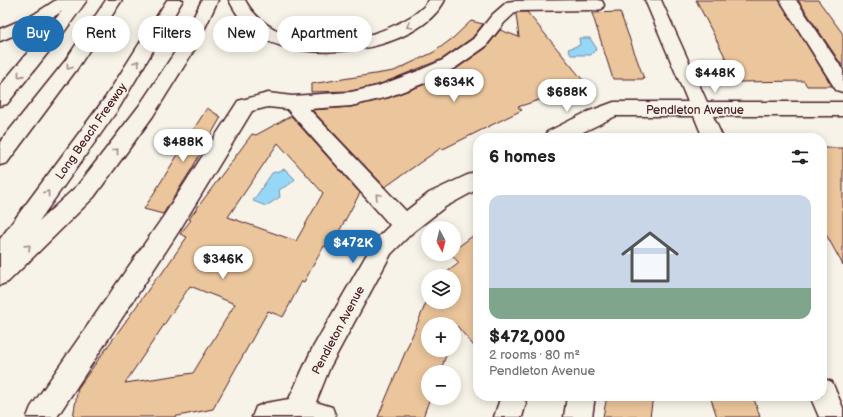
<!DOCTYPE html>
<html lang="en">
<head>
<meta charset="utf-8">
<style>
	body { margin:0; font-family:"Balsamiq Sans",sans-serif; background:#f6f6f6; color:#202124; height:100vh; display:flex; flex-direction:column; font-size:15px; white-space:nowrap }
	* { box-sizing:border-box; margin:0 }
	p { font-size:13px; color:#757577 }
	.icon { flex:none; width:22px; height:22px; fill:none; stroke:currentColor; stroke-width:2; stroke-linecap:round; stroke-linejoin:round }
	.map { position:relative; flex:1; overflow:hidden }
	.side { position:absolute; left:473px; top:133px; width:354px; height:268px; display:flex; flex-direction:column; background:#fff; border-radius:16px; box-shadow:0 2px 10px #0003 }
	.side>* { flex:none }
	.top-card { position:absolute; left:12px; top:16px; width:380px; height:36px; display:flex; gap:8px }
	.needle { width:26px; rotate:173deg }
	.tools { position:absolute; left:421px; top:221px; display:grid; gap:8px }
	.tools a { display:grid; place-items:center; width:40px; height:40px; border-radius:50%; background:#fff; box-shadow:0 2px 10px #0003; font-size:20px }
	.price { position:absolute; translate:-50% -34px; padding:0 9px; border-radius:14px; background:#fff; color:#222; font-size:13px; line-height:26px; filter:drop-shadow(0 1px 2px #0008) }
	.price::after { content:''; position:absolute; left:50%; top:24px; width:12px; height:9px; margin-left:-6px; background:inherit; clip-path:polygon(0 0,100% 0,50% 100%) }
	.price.current { background:#1f6fb2; color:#fff }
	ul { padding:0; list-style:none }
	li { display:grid; align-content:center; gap:8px; height:212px; padding:0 16px }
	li+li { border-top:1px solid #e0e0e0 }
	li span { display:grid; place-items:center; height:124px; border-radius:12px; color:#555 }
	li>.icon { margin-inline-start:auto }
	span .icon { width:72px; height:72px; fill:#fffc; stroke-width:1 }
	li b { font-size:17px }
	h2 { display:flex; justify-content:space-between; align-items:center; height:48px; padding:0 16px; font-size:17px }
	.pill { padding:0 14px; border-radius:18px; background:#fff; box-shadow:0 2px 10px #0003; font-size:14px; line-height:36px }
	.pill.current { background:#1f6fb2; color:#fff }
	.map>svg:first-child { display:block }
	.water { fill:#96d6f7; stroke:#788da5 }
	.building { fill:#ebc59b; stroke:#4a1f2b; fill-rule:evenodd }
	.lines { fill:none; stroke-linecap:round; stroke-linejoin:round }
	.minor-casing { stroke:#4a1f2b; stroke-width:3 }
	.highway-casing { stroke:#4a1f2b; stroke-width:3 }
	.minor { fill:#f7f3e8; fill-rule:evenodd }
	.highway { fill:#f7f3e8; fill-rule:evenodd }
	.oneway { stroke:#a0898a }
	.labels { text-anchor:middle; stroke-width:3; stroke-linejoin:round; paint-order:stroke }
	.street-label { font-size:12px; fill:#4a1f2b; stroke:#f7f3e8 }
</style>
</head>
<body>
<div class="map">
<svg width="843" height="417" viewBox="0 0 843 417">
	<rect width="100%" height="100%" fill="#f7f3e8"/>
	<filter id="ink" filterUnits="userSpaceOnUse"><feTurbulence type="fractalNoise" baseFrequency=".025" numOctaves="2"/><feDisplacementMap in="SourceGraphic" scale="8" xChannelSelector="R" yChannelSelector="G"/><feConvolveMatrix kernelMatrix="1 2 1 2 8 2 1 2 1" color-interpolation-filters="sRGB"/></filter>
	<g filter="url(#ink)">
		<g class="water">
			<polygon points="579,38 590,38 597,49 591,55 571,55 568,49 580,45"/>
			<path d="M285,169L295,179C291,185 285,186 279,190L280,197L266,206L253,201L272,173Z"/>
		</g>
		<g class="building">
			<polygon points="696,0 779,0 832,86 807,86 804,81 738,82"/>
			<polygon points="798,0 818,0 843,34 843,67"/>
			<polygon points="518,12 527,12 586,84 518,107 522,110 443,149 441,148 385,187 312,110 351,107 388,98 431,82 456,69 486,48 500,30 519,37 516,14"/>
			<polygon points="620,12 644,79 613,79 592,13"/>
			<polygon points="471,21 483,24 472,38 442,59 378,85 351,91 311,92 311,84 394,71 434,52 453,38"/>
			<polygon points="207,108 221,117 191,170 163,214 144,209"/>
			<path d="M291,116L360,193L330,248L324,246L304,282L302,281L283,317L268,311L213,409L173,417H73L78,388L158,276H160L187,237L180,234L191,220L189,219L252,134L256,135ZM278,143L323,193L296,241L228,217ZM190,286L235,304L193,373L125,383Z"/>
			<polygon points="822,148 843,148 843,265 822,227"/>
			<polygon points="478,232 478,351 457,326 454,334 454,324 428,324 428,350 448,350 440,372 428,372 428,398 430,398 423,417 378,417 428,298 428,302 454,302 454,276 442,276 459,263 452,255 454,254 454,250"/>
			<polygon points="607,396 653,396 650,417 603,417"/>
			<polygon points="710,396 753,396 760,417 717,417"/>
		</g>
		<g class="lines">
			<defs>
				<g id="minor">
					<polygon points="597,0 602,1 604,5 602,9 596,10 517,11 504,23 485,47 455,68 430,81 388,97 351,106 309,109 406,211 429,193 478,170 478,189 445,207 413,232 391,254 330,367 316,402 332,407 336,417 252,417 256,407 266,403 289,399 312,349 375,240 390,225 287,109 268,107 252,111 179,231 57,417 27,417 31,407 163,217 238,101 268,93 292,96 351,92 378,86 418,71 443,60 473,39 492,15 507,2 513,1"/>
					<polygon points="645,0 661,0 707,102 843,102 843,116 713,116 723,138 703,138 694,116 616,116 571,138 544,138 547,132 587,112 614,102 688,102"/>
					<polygon points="780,0 796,0 843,70 843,92 836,90"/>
					<polygon points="822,378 832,382 843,408 843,417 819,417 810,396 822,396"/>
					<polygon points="501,396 523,396 526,403 522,417 494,417"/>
					<polygon points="567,396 595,396 592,417 564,417"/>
				</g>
				<g id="highway">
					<polygon points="56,0 87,0 62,35 7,104 0,106 0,86 62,11 45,23 0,41 0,29 33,15"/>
					<polygon points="106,0 122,0 77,69 7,163 0,165 0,142 65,61"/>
					<polygon points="167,0 183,0 119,108 39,221 78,185 139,106 179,46 202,0 218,0 196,47 153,116 94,197 8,282 0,285 0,239 105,98"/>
					<path d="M229,0H245C273,52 352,47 397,24C409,18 422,11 429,0H445C417,53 308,65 260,37C246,28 236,14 229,0Z"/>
				</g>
			</defs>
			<use href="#minor" class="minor-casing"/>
			<use href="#highway" class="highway-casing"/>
			<use href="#minor" class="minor"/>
			<use href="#highway" class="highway"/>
		</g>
		<defs><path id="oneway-chevron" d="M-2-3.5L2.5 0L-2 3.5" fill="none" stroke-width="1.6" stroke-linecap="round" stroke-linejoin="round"/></defs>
		<g class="oneway">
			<use href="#oneway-chevron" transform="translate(409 26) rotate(149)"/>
			<use href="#oneway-chevron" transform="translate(137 63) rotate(-58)"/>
			<use href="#oneway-chevron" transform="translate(69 67) rotate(126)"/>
			<use href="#oneway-chevron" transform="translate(20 75) rotate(129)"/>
			<use href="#oneway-chevron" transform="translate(116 151) rotate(-53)"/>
			<use href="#oneway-chevron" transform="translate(47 193) rotate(-54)"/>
			<use href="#oneway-chevron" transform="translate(378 196) rotate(-133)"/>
			<use href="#oneway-chevron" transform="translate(28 247) rotate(-44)"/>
		</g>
	</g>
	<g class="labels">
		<g class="street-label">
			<text x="695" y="114">Pendleton Avenue</text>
			<text transform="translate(91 131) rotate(-55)" y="4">Long Beach Freeway</text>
			<text transform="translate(338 330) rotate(-62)" y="4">Pendleton Avenue</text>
		</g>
	</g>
</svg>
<div class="tools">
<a><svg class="needle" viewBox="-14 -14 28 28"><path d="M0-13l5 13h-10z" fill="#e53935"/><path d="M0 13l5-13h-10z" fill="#757577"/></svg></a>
<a><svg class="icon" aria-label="layers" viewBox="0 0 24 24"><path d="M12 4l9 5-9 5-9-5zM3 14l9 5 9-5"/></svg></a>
<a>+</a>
<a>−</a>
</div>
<b class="price" style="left:715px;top:94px">$448K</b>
<b class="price" style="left:454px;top:103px">$634K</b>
<b class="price" style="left:567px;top:113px">$688K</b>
<b class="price" style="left:183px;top:163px">$488K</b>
<b class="price current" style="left:353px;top:264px">$472K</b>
<b class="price" style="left:223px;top:280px">$346K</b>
<div class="top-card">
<a class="pill current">Buy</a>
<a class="pill">Rent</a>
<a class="pill">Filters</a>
<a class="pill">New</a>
<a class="pill">Apartment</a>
</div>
<section class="side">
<h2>6 homes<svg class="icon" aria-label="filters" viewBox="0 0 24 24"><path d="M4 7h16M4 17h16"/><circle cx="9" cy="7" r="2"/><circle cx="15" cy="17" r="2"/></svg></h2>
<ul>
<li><span style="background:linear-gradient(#c9d6e8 75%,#7fa58c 0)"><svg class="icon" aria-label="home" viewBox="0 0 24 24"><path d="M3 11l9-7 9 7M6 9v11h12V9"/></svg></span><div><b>$472,000</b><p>2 rooms · 80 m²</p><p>Pendleton Avenue</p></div></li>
</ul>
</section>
</div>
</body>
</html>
